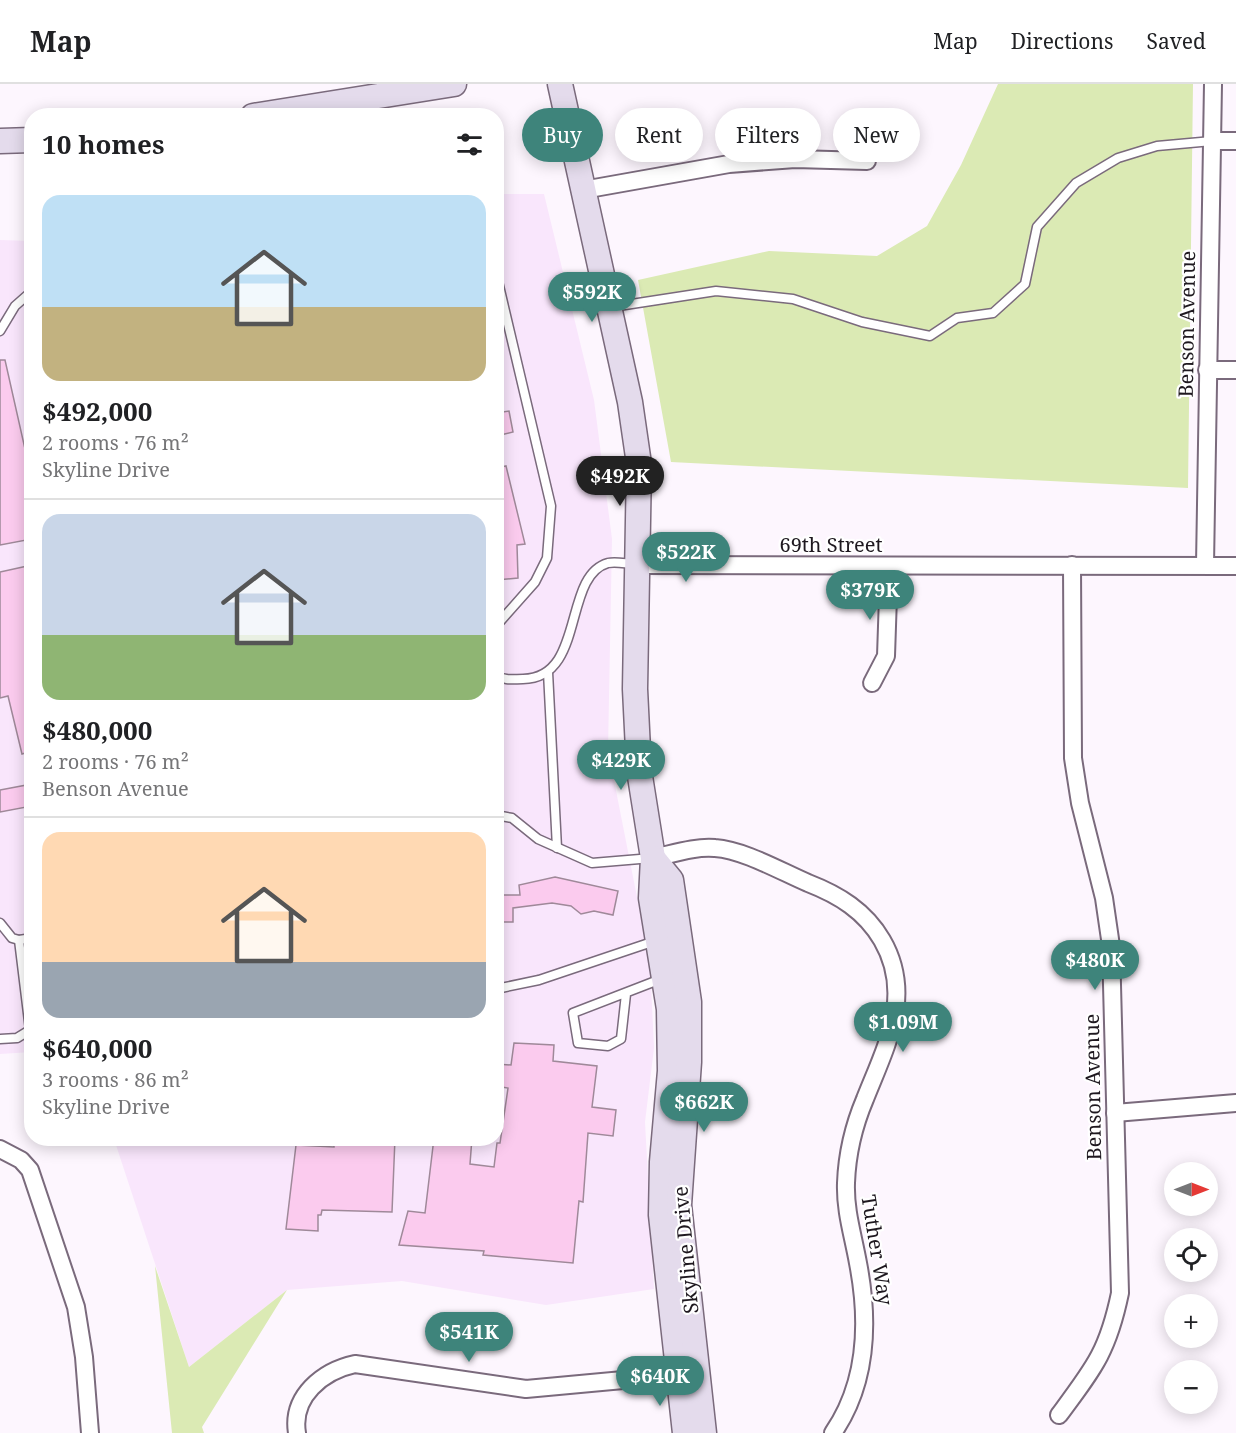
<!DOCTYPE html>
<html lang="en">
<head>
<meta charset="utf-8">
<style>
	body { margin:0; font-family:"Noto Serif",serif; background:#f2f2f2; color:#202124; height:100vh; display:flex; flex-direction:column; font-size:22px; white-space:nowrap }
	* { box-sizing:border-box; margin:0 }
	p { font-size:20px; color:#757577 }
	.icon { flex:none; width:33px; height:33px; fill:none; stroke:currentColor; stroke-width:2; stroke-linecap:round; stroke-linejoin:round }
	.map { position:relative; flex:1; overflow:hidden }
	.panel { position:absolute; left:24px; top:24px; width:480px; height:1038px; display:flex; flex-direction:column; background:#fff; border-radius:24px; box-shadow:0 3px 15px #0003 }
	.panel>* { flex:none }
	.hud { position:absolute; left:522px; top:24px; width:570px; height:54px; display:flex; gap:12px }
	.needle { width:39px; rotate:90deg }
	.controls { position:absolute; left:1164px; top:1078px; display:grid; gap:12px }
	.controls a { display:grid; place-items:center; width:54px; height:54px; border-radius:50%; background:#fff; box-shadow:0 3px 15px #0003; font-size:30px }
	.price { position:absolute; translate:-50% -51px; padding:0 14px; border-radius:21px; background:#3e847b; color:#fff; font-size:20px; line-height:39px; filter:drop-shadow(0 2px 3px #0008) }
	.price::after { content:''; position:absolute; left:50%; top:36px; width:18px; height:14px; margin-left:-9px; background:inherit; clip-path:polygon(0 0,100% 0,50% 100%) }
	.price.active { background:#222; color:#fff }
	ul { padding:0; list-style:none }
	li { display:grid; align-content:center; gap:12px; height:318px; padding:0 18px }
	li+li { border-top:2px solid #e0e0e0 }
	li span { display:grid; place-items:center; height:186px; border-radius:18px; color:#555 }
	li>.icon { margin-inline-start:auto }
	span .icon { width:108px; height:108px; fill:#fffc; stroke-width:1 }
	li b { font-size:26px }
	h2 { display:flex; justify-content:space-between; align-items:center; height:72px; padding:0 18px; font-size:26px }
	.tag { padding:0 21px; border-radius:27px; background:#fff; box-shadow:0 3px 15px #0003; font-size:21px; line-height:54px }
	.tag.active { background:#3e847b; color:#fff }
	header { display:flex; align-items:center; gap:36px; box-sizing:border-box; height:84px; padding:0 30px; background:#fff; border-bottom:2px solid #e0e0e0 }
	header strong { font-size:28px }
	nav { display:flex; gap:33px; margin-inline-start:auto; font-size:21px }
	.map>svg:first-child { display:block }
	.built { fill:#f9e6fc }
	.green { fill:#dbeab4 }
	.building { fill:#fbcbee; stroke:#9f8999; stroke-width:1.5 }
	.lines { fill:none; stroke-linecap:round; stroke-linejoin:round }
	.lane-casing { stroke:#7a6a7c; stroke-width:11 }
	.street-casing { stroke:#7a6a7c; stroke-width:20 }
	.secondary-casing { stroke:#7a6a7c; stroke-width:27 }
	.lane { stroke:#fff; stroke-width:8 }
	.street { stroke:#fff; stroke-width:16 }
	.secondary { stroke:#e4dbec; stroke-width:24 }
	.labels { text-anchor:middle; stroke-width:4.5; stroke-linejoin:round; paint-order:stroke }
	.street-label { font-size:20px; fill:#1e181f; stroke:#fff }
</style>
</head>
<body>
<header>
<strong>Map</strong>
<nav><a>Map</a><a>Directions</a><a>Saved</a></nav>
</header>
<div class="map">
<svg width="1236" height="1349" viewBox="0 0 1236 1349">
	<rect width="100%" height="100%" fill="#fdf6fe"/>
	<g class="built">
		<polygon points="497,110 544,110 594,316 612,455 608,666 650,879 654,964 645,1038 654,1205 546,1221 402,1197 287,1206 189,1283 114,1055 496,1054"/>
		<polygon points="0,156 32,157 32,968 0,970"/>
	</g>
	<g class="green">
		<polygon points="998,0 1193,0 1188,404 671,378 638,196 769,167 877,172 927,142 961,81"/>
		<polygon points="155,1182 189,1283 287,1206 202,1343 204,1349 172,1349"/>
	</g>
	<g class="building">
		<polygon points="0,276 5,276 32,396 32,455 0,461"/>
		<polygon points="509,327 513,348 496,352 496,329"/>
		<polygon points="506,382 525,460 517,461 518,494 496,496 496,384"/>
		<polygon points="32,481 32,667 22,670 8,612 0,614 0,488"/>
		<polygon points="32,700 32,722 0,728 0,706"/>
		<polygon points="555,793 618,807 613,831 594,827 581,830 571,822 552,819 513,824 513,838 496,838 496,811 520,811 519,801"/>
		<polygon points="514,959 554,961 553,977 597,982 592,1023 616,1026 613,1052 588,1049 583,1118 579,1117 573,1179 483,1171 484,1167 399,1161 408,1127 425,1129 434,1054 472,1054 470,1080 494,1083 497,1059 500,1059 508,1004 496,1002 496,980 511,981"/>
		<polygon points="334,1054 395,1054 392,1128 322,1126 321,1131 318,1131 318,1147 286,1145 296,1061 334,1063"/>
	</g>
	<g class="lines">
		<defs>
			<g id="lane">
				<polyline points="496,189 551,422 547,474 535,498 496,542"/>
				<polyline points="612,223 716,207 793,215 862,238 930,252 957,234 993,229 1025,200 1037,143 1076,99 1118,74 1157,62 1212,57"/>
				<polyline points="0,247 15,222 32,207"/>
				<polyline points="548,588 557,764"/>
				<path d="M496,591C505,597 513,595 523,595C586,594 562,492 608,479C616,477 627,480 636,480"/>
				<polyline points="496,731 512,734 538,755 592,779 652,774"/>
				<polyline points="0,839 12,854 19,856"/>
				<polyline points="496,905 539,896 655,857"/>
				<polyline points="626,910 621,955 608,962 578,959 573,929 661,895"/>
				<polyline points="0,955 17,954 30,946 19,856 32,854"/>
			</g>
			<g id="street">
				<polyline points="1212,57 1236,57"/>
				<polyline points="583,106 729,80 795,75 867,77"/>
				<polyline points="1207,286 1236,286"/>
				<polyline points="639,481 1236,482"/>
				<polyline points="1205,481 1213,0"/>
				<polyline points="872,599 886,572 889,482"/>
				<path d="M653,774C672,770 696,762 715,764C744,766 782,788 808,799C839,811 865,827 882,856C914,911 886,962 865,1015C854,1041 847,1071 846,1099C845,1127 853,1151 858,1179C869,1236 868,1298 833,1349"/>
				<polyline points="1115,1029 1236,1019"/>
				<polyline points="0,1065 21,1076 30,1086 76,1223 84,1273 90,1349"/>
				<path d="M1059,1331C1094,1284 1108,1267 1120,1209L1111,862L1104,814L1080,719L1073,674L1072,481"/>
				<path d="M297,1349C291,1312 323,1287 355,1280L526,1305L688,1290"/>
			</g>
			<g id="secondary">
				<polyline points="560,0 630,318 639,380 635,605 639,686 653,774 651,814 669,925 670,987 662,1078 661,1131 685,1349"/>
				<polyline points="253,32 454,0"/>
				<polyline points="0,57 32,56"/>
				<polyline points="653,774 671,796 689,918 689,978 679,1121 704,1349"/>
			</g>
		</defs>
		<use href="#lane" class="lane-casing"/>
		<use href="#street" class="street-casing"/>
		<use href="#secondary" class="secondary-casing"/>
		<use href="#lane" class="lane"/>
		<use href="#street" class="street"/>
		<use href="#secondary" class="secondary"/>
	</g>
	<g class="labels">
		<g class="street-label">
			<text transform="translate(1187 240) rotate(-89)" y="7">Benson Avenue</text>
			<text x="831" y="468">69th Street</text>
			<text transform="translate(1093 1003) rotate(-91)" y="7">Benson Avenue</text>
			<text transform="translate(686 1166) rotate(-95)" y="7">Skyline Drive</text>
			<text transform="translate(877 1166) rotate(81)" y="7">Tuther Way</text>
		</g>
	</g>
</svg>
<div class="controls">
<a><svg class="needle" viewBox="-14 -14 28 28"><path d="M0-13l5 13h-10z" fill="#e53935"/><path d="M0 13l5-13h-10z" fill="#757577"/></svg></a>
<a><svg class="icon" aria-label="locate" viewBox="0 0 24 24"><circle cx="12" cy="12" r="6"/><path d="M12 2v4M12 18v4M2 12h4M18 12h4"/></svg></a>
<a>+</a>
<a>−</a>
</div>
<b class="price" style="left:592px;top:239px">$592K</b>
<b class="price active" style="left:620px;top:423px">$492K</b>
<b class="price" style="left:686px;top:499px">$522K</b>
<b class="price" style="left:870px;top:537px">$379K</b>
<b class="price" style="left:621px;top:707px">$429K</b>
<b class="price" style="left:1095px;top:907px">$480K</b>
<b class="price" style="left:903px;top:969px">$1.09M</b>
<b class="price" style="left:704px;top:1049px">$662K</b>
<b class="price" style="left:469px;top:1279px">$541K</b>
<b class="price" style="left:660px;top:1323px">$640K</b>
<div class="hud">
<a class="tag active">Buy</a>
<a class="tag">Rent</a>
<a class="tag">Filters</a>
<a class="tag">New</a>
</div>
<section class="panel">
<h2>10 homes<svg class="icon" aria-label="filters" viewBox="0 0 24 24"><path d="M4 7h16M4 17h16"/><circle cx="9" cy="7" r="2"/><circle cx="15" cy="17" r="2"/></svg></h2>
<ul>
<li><span style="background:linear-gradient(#bfe0f5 60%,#c2b280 0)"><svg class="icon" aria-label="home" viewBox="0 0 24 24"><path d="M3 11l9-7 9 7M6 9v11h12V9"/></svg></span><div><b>$492,000</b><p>2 rooms · 76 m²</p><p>Skyline Drive</p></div></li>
<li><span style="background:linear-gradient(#c9d6e8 65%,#8fb573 0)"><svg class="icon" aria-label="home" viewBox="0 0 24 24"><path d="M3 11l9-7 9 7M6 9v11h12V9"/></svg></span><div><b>$480,000</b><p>2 rooms · 76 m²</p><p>Benson Avenue</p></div></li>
<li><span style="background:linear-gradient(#ffd9b3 70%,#9aa5b1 0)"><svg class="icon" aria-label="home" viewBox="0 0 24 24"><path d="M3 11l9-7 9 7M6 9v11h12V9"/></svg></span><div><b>$640,000</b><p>3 rooms · 86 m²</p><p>Skyline Drive</p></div></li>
</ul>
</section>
</div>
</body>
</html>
